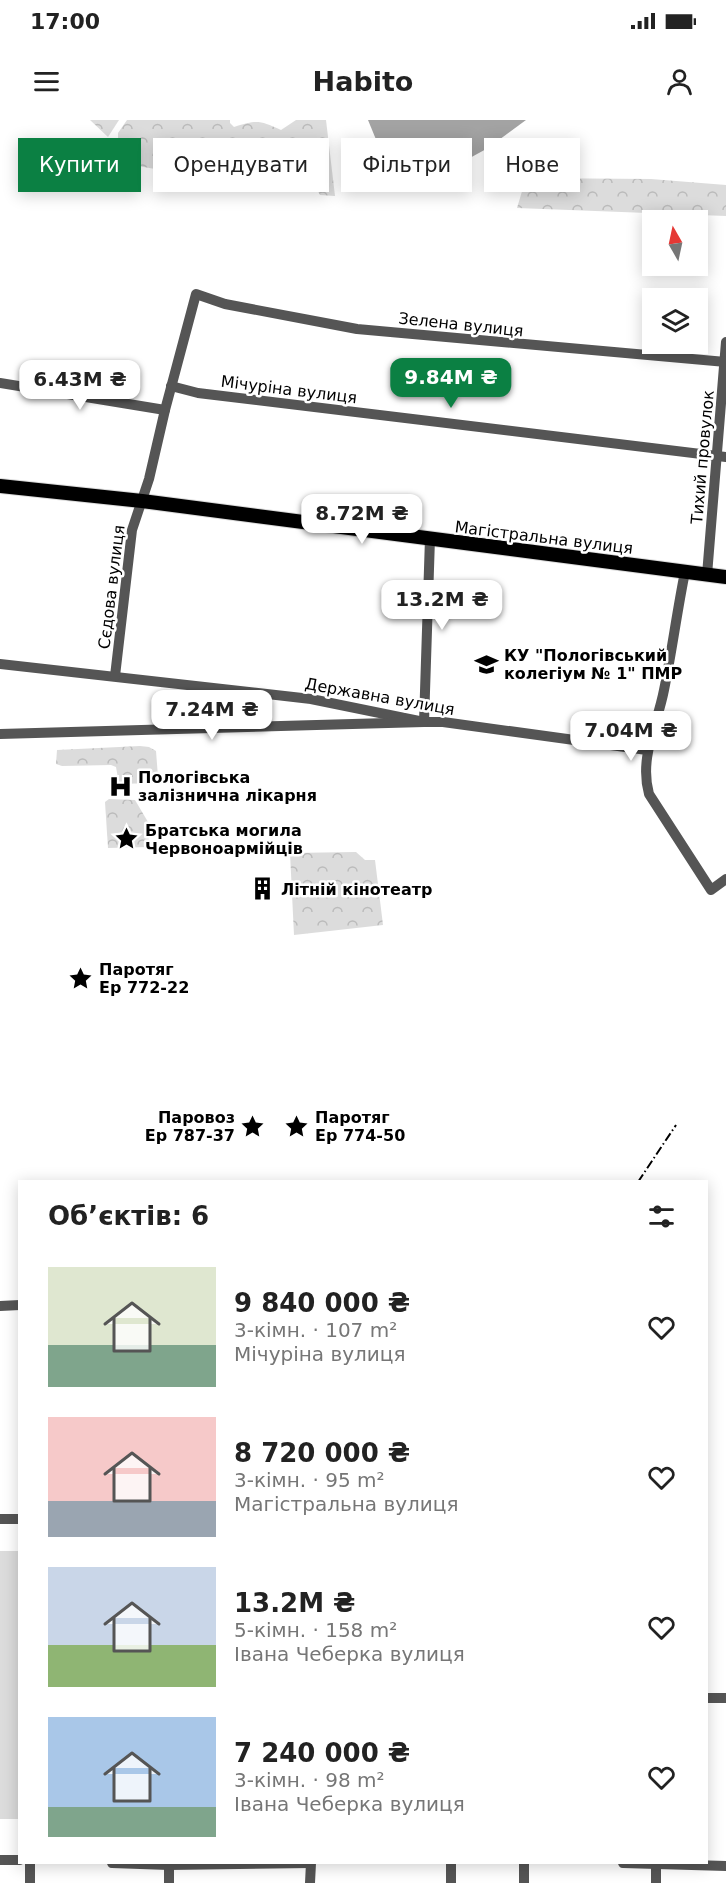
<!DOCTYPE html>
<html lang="uk">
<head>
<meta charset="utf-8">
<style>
	body { margin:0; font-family:"DejaVu Sans",sans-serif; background:#f6f6f6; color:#222; height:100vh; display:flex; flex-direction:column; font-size:22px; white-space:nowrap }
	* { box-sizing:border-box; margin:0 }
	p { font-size:20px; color:#767676 }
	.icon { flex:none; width:33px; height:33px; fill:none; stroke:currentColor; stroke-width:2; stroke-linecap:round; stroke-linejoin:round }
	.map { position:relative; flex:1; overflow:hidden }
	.drawer { position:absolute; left:18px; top:1060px; width:690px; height:684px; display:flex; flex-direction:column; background:#fff; border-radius:0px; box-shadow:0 3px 15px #0003 }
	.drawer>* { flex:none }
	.hud { position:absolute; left:18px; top:18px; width:690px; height:54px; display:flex; gap:12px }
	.needle { width:39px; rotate:351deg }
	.controls { position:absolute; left:642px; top:90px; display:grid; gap:12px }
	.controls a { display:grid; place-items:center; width:66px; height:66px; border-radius:0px; background:#fff; box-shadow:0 3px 15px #0003; font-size:30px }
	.price { position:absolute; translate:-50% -51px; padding:0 14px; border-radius:12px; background:#fff; color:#222; font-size:20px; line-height:39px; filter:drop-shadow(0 2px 3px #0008) }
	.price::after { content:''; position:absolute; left:50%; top:36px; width:18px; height:14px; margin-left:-9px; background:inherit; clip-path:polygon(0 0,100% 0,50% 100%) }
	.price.on { background:#0b8043; color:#fff }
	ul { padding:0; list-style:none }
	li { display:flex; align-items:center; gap:18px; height:150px; padding:0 30px }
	li span { display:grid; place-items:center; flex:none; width:168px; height:120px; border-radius:0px; color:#555 }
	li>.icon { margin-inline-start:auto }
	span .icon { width:72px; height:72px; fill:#fffc; stroke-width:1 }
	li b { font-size:26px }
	h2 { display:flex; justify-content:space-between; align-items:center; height:72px; padding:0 30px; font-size:26px }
	.pill { padding:0 21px; border-radius:0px; background:#fff; box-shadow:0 3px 15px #0003; font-size:21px; line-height:54px }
	.pill.on { background:#0b8043; color:#fff }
	.status { display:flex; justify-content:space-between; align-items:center; height:42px; padding:0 30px; background:#fff; direction:ltr }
	.status svg { height:16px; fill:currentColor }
	header { display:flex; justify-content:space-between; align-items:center; height:78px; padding:0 30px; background:#fff; font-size:27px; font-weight:800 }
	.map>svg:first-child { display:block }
	.forest { fill:url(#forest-crowns) }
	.pitch { fill:#dcdcdc }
	.water { fill:#a3a3a3 }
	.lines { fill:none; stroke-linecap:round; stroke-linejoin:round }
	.major-casing { stroke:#dbdbdb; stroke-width:16 }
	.minor { stroke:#555; stroke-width:10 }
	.major { stroke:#000; stroke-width:14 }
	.rail { stroke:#000; stroke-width:2; stroke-dasharray:9 3 1.5 3; stroke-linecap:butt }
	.labels { text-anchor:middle; stroke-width:5; stroke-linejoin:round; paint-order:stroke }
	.street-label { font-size:16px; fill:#000; stroke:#fff }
	.poi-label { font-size:16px; font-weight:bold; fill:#000; stroke:#fff; text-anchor:start }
</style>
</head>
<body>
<div class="status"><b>17:00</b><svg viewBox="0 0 49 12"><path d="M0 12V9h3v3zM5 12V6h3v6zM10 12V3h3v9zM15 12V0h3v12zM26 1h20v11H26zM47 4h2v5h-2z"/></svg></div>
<header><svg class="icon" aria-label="menu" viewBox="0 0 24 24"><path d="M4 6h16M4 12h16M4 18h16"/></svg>Habito<svg class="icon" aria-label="person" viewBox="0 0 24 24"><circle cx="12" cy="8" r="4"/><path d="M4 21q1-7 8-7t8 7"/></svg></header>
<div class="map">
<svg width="726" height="1763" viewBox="0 0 726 1763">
	<defs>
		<pattern id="forest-crowns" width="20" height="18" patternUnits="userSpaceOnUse" patternTransform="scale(1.5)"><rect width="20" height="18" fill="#dcdcdc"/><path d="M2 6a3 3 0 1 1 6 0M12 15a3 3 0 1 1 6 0" fill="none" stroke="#bbb"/></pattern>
	</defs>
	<rect width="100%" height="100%" fill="#fff"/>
	<g class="forest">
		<polygon points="90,0 119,0 108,17"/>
		<path d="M127,0H230V3L234,7C257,0 259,0 281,10L296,0H326L335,76L320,75L301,39L266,37L234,52L155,49L127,44L118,34V13Z"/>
		<polygon points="526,58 651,59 726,65 726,96 517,88"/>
		<polygon points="140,626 149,627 156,631 158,657 154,663 119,664 116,647 111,645 62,646 56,644 57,630"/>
		<polygon points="109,679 135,680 148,702 149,727 108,728 105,682"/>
		<polygon points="356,732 365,740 375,740 383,805 294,815 290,733"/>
	</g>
	<polygon class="pitch" points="0,1431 19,1431 18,1699 0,1699"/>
	<polygon class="water" points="368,0 526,0 488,28 468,39 407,48 395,47 384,39"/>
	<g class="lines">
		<defs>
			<polyline id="major" points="0,366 142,381 726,457"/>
		</defs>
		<use href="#major" class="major-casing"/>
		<g class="minor">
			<polyline points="0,263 165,290"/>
			<polyline points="171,266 198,273 726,337"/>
			<path d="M685,452C677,491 672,531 664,570C657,606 639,638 649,674L711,770L726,759"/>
			<polyline points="707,455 726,222"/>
			<polyline points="0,544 311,579 424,602 443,602 647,630"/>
			<polyline points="115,556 132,410 149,359 165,290 196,174 225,184 357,209 726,242"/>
			<polyline points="0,614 424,602 430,418"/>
			<polyline points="0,1186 20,1185"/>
			<polyline points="0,1399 20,1399"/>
			<polyline points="706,1578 726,1578"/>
			<polyline points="0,1740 20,1740"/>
			<polyline points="112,1743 169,1745 310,1743"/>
			<polyline points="524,1743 524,1763"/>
			<polyline points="623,1743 726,1746"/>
			<polyline points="30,1763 30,1743"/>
			<polyline points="169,1763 169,1743"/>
			<polyline points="310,1763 311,1743"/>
			<polyline points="451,1763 451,1743"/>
			<polyline points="656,1763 656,1743"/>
		</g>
		<use href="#major" class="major"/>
		<polyline class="rail" points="638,1062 676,1005"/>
	</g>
	<defs>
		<symbol id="school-bare" viewBox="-9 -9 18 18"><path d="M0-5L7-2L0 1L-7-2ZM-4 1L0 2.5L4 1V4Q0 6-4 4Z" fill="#000" stroke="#fff" stroke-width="2.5" paint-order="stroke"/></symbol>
		<symbol id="hospital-bare" viewBox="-9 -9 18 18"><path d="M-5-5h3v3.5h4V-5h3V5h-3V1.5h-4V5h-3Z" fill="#000" stroke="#fff" stroke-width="2.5" paint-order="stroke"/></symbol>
		<symbol id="sight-bare" viewBox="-9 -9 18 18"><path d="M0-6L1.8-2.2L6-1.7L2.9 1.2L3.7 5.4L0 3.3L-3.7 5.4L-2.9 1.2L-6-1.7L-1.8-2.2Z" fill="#000" stroke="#fff" stroke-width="2.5" paint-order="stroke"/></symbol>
		<symbol id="building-bare" viewBox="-9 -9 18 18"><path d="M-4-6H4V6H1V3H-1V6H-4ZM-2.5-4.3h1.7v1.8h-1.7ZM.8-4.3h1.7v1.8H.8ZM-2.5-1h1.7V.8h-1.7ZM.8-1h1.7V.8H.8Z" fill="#000" stroke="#fff" stroke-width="2.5" paint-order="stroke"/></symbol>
	</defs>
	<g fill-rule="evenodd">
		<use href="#school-bare" x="470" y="528" width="33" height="33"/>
		<use href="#hospital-bare" x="104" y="650" width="33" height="33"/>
		<use href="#sight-bare" x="110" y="702" width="33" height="33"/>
		<use href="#building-bare" x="246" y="752" width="33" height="33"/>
		<use href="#sight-bare" x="64" y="842" width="33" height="33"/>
		<use href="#sight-bare" x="236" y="990" width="33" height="33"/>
		<use href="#sight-bare" x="280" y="990" width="33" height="33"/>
	</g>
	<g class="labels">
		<g class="street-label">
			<text transform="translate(461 204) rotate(6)" y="6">Зелена вулиця</text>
			<text transform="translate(289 269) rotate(7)" y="6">Мічуріна вулиця</text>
			<text transform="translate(702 337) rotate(-85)" y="6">Тихий провулок</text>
			<text transform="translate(544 417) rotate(7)" y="6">Магістральна вулиця</text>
			<text transform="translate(111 467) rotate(-83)" y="6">Сєдова вулиця</text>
			<text transform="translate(380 576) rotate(10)" y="6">Державна вулиця</text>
		</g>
		<g class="poi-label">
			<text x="504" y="541">КУ "Пологівський<tspan x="504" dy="18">колегіум № 1" ПМР</tspan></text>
			<text x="138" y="663">Пологівська<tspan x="138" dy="18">залізнична лікарня</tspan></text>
			<text x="145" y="716">Братська могила<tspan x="145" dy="18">Червоноармійців</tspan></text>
			<text x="281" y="775">Літній кінотеатр</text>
			<text x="99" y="855">Паротяг<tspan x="99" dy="18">Ер 772-22</tspan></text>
			<text x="235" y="1003" text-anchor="end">Паровоз<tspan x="235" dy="18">Ер 787-37</tspan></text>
			<text x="315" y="1003">Паротяг<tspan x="315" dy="18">Ер 774-50</tspan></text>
		</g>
	</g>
</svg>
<div class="controls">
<a><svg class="needle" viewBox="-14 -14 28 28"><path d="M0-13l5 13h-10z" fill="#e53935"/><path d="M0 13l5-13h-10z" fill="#767676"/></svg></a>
<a><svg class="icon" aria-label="layers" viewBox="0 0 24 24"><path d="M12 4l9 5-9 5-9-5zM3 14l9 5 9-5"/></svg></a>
</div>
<b class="price on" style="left:451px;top:289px">9.84M ₴</b>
<b class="price" style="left:80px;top:291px">6.43M ₴</b>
<b class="price" style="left:362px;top:425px">8.72M ₴</b>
<b class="price" style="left:442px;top:511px">13.2M ₴</b>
<b class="price" style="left:212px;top:621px">7.24M ₴</b>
<b class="price" style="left:631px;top:642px">7.04M ₴</b>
<div class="hud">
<a class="pill on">Купити</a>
<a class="pill">Орендувати</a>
<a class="pill">Фільтри</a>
<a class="pill">Нове</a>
</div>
<section class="drawer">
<h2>Об’єктів: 6<svg class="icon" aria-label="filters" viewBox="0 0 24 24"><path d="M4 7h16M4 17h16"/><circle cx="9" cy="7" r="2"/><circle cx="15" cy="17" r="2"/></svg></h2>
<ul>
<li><span style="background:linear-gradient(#dfe7d0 65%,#7fa58c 0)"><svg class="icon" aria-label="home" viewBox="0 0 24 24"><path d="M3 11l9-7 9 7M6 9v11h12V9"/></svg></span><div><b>9 840 000 ₴</b><p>3-кімн. · 107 m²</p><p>Мічуріна вулиця</p></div><svg class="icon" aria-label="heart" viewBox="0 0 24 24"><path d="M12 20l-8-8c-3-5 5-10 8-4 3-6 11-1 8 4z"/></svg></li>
<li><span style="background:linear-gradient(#f6c9c9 70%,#9aa5b1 0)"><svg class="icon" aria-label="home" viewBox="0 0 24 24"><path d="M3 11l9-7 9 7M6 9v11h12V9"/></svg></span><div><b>8 720 000 ₴</b><p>3-кімн. · 95 m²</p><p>Магістральна вулиця</p></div><svg class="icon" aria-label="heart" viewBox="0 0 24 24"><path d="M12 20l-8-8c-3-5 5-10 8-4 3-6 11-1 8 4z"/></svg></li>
<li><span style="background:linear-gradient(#c9d6e8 65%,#8fb573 0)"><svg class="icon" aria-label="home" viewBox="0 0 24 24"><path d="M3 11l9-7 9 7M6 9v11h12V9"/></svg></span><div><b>13.2M ₴</b><p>5-кімн. · 158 m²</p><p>Івана Чеберка вулиця</p></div><svg class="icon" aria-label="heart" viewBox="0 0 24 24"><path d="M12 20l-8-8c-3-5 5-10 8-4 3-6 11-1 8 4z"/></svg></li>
<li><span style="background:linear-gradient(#a9c7e8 75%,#7fa58c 0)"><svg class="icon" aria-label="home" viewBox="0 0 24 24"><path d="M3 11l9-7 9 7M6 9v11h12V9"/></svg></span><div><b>7 240 000 ₴</b><p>3-кімн. · 98 m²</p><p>Івана Чеберка вулиця</p></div><svg class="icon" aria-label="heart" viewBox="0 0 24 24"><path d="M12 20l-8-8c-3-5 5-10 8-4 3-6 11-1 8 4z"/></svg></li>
</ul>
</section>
</div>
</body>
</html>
